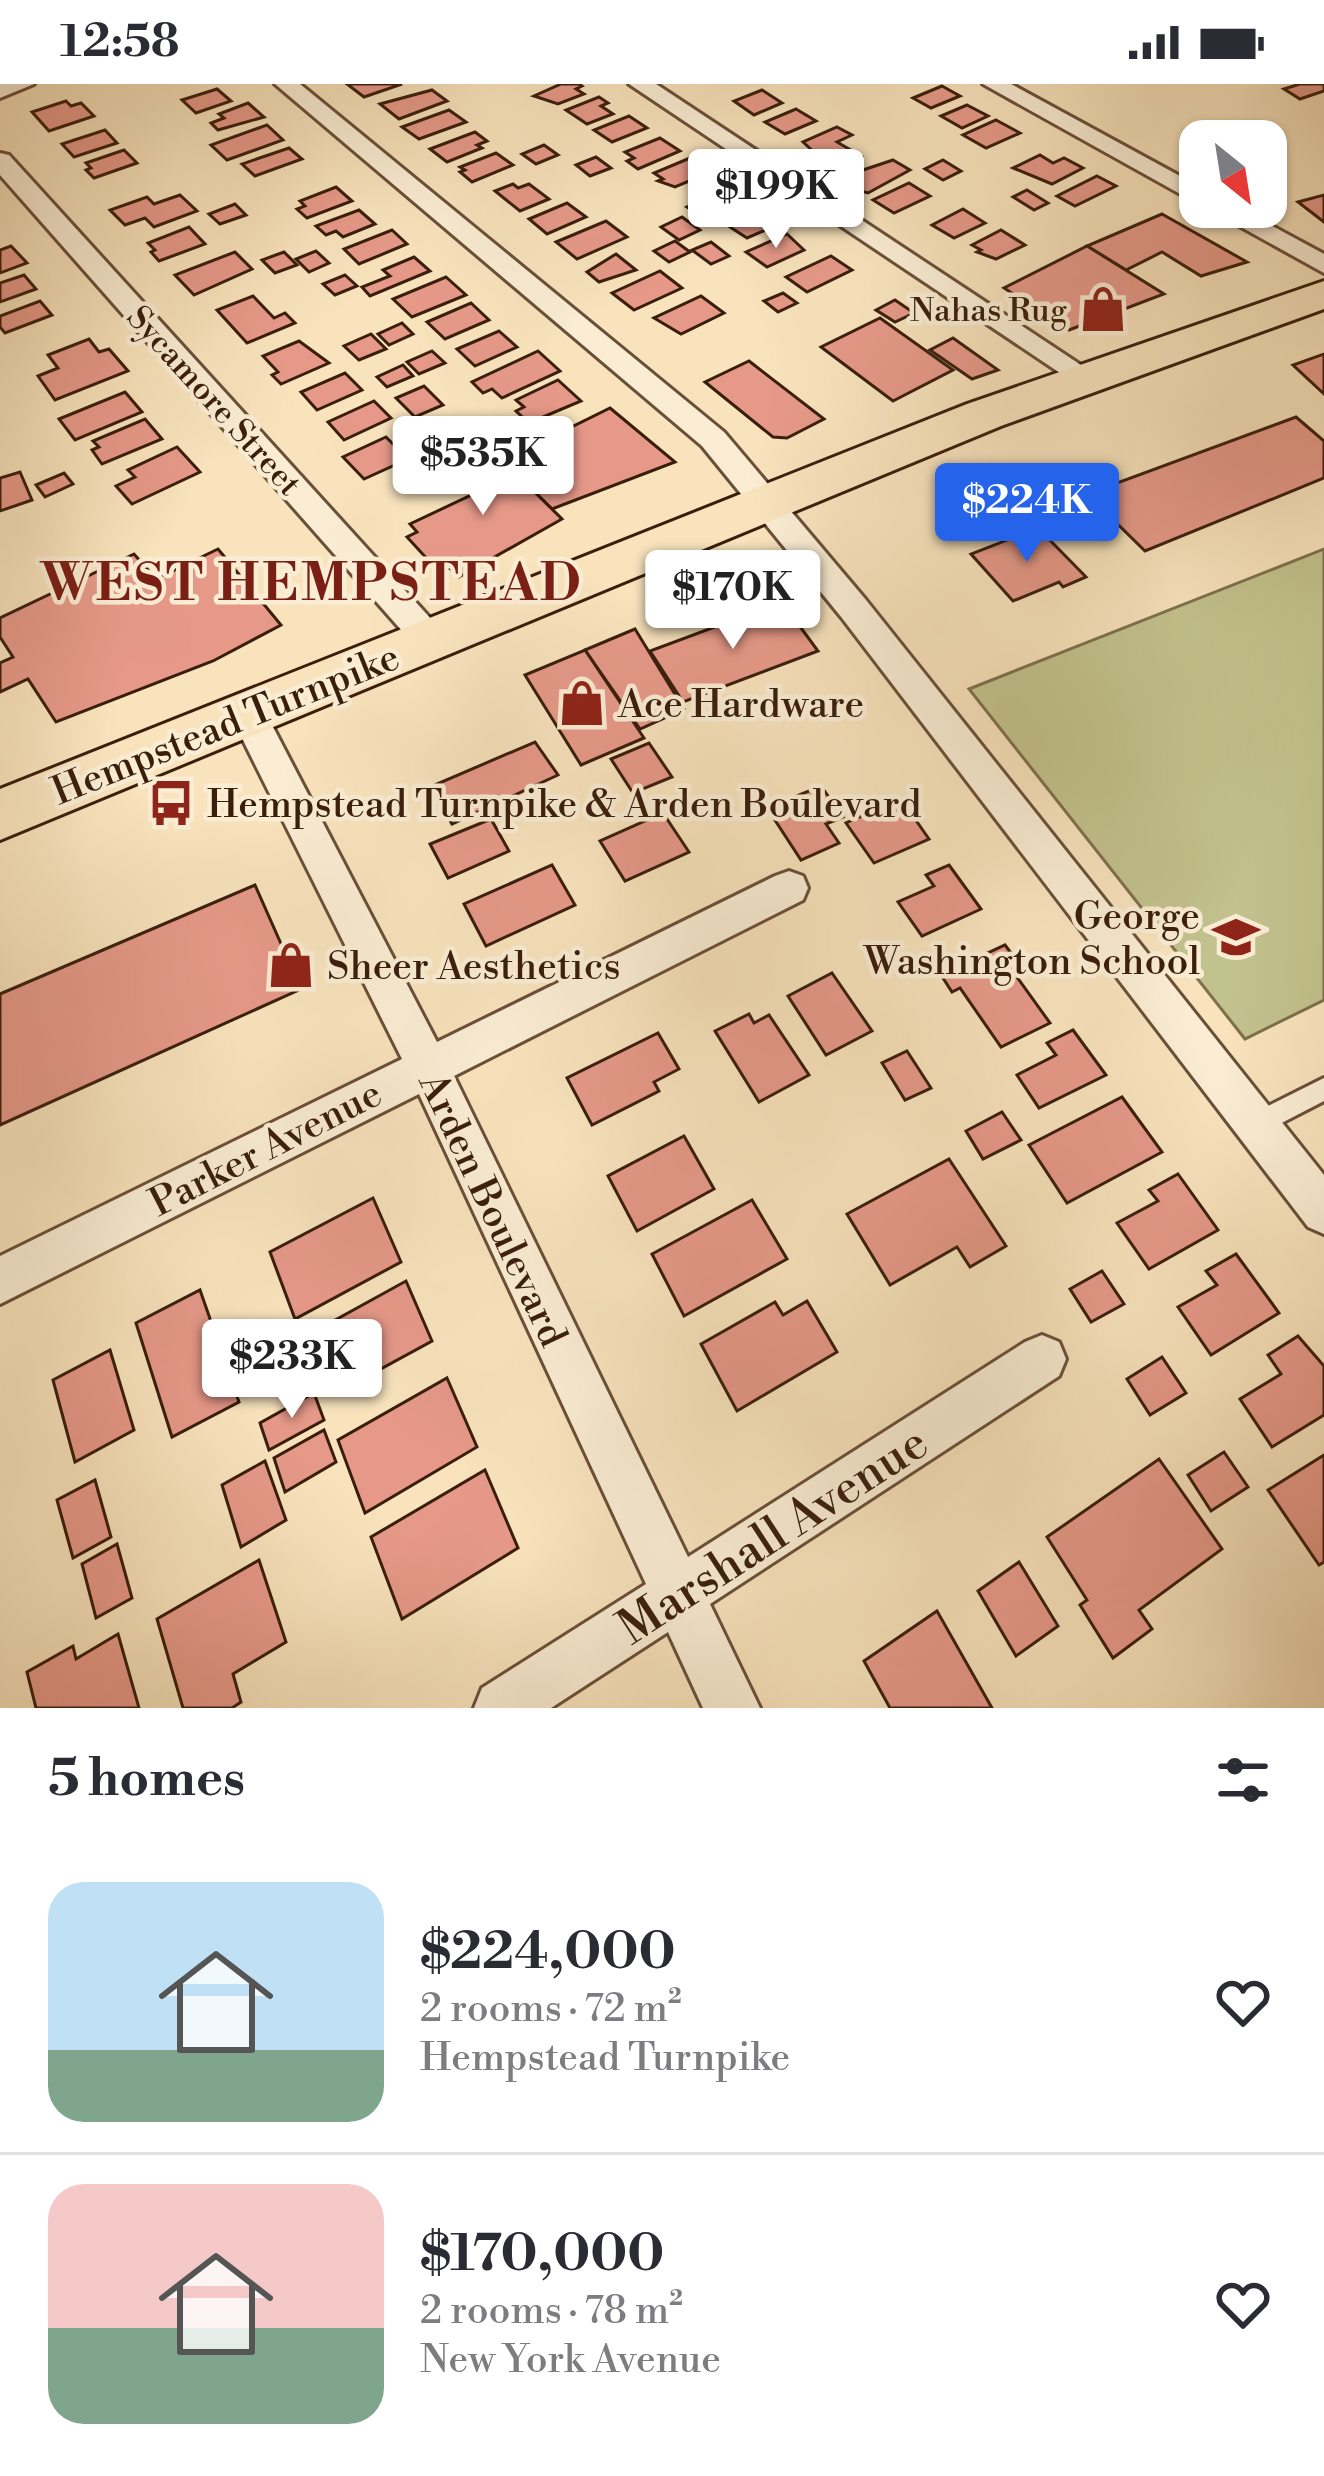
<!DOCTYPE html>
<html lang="en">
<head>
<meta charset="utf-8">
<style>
	body { margin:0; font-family:"Libre Bodoni",serif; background:#f7f7f7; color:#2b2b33; height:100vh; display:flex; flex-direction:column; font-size:45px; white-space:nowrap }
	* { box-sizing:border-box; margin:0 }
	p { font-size:39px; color:#7c7c81 }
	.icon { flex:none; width:66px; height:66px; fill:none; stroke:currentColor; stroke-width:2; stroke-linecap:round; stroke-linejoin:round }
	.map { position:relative; height:1624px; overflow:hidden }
	.details { display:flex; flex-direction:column; background:#fff; flex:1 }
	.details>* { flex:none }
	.needle { width:78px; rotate:150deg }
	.buttons { position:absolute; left:1179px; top:36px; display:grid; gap:24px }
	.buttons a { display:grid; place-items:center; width:108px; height:108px; border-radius:24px; background:#fff; box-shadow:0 3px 9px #0004; font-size:60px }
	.price { position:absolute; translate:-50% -102px; padding:0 27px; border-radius:12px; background:#fff; color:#222; font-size:39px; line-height:78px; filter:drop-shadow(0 3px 6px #0008) }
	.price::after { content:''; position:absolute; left:50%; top:72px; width:36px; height:27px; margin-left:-18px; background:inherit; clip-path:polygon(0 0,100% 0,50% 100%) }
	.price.selected { background:#2563eb; color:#fff }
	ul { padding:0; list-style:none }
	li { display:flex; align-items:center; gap:36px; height:300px; padding:0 48px }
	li+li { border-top:3px solid #e1e1e2 }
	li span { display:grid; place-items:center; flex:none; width:336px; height:240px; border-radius:36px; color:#555 }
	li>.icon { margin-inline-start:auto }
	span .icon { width:144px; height:144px; fill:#fffc; stroke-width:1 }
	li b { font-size:51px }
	h2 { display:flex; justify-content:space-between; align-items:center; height:144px; padding:0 48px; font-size:51px }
	.status { display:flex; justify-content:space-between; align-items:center; height:84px; padding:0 60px; background:#fff; direction:ltr }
	.status svg { height:33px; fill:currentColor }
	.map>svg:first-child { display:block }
	.green { fill:#c2c28e; stroke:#7e704d; stroke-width:3 }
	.building { fill:#e69989; stroke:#3a1e0c; stroke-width:3 }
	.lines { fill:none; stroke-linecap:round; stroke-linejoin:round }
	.service-casing { stroke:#6a4f38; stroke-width:6 }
	.minor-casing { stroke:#6a4f38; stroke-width:6 }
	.primary-casing { stroke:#3a1e0c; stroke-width:6 }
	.service { fill:#faedd4; fill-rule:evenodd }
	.minor { fill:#faedd4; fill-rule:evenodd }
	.primary { fill:#f8e3bd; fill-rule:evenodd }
	.labels { text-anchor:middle; stroke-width:9; stroke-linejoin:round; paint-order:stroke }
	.far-poi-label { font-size:33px; fill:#3a1e0c; stroke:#faedd4; text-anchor:end }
	.far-street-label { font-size:33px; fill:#3a1e0c; stroke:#faedd4 }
	.poi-label { font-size:39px; fill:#3a1e0c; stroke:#faedd4; text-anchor:start }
	.street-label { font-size:39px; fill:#3a1e0c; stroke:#faedd4 }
	.near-street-label { font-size:48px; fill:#3a1e0c; stroke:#faedd4 }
	.district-label { font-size:51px; font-weight:bold; letter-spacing:3px; fill:#7a1f14; stroke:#faedd4 }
</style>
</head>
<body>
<div class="status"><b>12:58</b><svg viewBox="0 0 49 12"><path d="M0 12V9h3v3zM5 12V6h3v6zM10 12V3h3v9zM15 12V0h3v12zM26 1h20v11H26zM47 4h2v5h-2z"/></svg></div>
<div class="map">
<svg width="1324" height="1624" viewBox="0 0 1324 1624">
	<rect width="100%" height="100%" fill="#f8e3bd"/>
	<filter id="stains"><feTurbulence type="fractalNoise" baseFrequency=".00167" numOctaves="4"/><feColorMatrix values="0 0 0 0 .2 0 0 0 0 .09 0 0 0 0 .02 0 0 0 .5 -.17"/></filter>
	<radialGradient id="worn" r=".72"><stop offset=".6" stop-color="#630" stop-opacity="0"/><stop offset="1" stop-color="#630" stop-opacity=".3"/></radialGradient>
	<polygon class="green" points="1324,465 1324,916 1245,955 969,605"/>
	<g class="building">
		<polygon points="347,0 402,0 364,13"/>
		<polygon points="561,0 579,0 582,2 576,5 584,10 558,20 534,12"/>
		<polygon points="1300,0 1324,0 1324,7 1300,15 1284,5"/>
		<polygon points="942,2 960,12 931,24 913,14"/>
		<polygon points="217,5 231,17 196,29 182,16"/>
		<polygon points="432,6 447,17 399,35 380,20"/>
		<polygon points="762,6 782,19 754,31 734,17"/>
		<polygon points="599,13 608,19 601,22 613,30 587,40 566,26"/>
		<polygon points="66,17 71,22 81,19 94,32 49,47 32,28"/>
		<polygon points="248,19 264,33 218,46 211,39 224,34 219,30"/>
		<polygon points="967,21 988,32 962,44 941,32"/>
		<polygon points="796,25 816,37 785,50 765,38"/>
		<polygon points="449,26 466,38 419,55 402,43"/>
		<polygon points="629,32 647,44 612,58 594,46"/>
		<polygon points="996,36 1020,49 986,64 963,51"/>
		<polygon points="267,41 283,56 227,76 211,61"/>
		<polygon points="837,43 852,51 837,58 861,72 845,79 816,70 803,58"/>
		<polygon points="105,46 117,59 74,73 62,60"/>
		<polygon points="1212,47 1240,53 1200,57 1200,71 1183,62"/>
		<polygon points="475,48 487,57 477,61 482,64 447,78 430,65"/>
		<polygon points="660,54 680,67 638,85 627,77 634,74 625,68"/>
		<polygon points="544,61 558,71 536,80 522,70"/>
		<polygon points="289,64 302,75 255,92 242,80"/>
		<polygon points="124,66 137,79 94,94 86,86 91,84 86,79"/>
		<polygon points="496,69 513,81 472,98 460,88 465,86 460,83"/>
		<polygon points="1040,71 1053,79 1064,74 1083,84 1052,100 1013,84"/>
		<polygon points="596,73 611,84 590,92 576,81"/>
		<polygon points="690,74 711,88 675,103 658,97 663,95 654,89"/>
		<polygon points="893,76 910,86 868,109 853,105 842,93"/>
		<polygon points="943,76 961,87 943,96 925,85"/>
		<polygon points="1097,92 1116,102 1075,122 1057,112"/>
		<polygon points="909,99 930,112 894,129 873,116"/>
		<polygon points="513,100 518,104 529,100 549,115 520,127 495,107"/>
		<polygon points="336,103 352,117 307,134 297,125 305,122 300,117"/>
		<polygon points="730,104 750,117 704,134 687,123"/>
		<polygon points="1027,106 1048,119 1034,126 1013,113"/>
		<polygon points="180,111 197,127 154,143 145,134 125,141 110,126 147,113 154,120"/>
		<polygon points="1324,111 1324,138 1298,118"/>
		<polygon points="567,119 586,133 547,150 529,135"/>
		<polygon points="235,120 246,131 220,140 209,130"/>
		<polygon points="963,125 985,139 954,154 932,141"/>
		<polygon points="359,126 375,140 343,153 336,147 326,151 316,142"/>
		<polygon points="764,127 782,139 747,154 730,143"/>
		<polygon points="1162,130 1247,178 1201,192 1162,168 1126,186 1087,162"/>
		<polygon points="682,133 700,146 679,156 661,143"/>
		<polygon points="606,137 627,153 577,175 556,158"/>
		<polygon points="189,143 205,160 159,177 151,168 155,166 148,159"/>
		<polygon points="392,146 407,160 359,180 344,165"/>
		<polygon points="1001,146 1025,161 996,175 977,168 981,166 972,161"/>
		<polygon points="787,150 804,166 767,183 746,168"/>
		<polygon points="675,157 690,168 669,178 654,167"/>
		<polygon points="711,158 729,172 711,180 692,166"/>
		<polygon points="11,162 27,179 0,189 0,166"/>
		<polygon points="1087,162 1164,210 1069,246 1004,204"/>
		<polygon points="316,167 329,179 309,188 296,175"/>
		<polygon points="235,168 252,185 194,211 175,191"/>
		<polygon points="284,168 297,181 275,189 262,176"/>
		<polygon points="616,170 636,186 599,198 587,188"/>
		<polygon points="831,172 852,186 807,208 786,193"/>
		<polygon points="414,173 430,187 370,212 362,203 390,192 383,186"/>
		<polygon points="660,187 682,204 634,226 612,209"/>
		<polygon points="24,191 36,205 0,218 0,199"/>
		<polygon points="345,191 357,202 335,211 323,200"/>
		<polygon points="446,193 466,211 412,233 393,215"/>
		<polygon points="783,209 797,219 778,228 764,217"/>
		<polygon points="253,212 274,234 285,229 295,239 247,259 217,226"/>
		<polygon points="701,212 724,229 681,250 654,234"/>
		<polygon points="895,216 914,229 895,238 876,226"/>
		<polygon points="40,217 52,231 5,249 0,243 0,232"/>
		<polygon points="471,219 489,236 445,255 427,238"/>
		<polygon points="880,234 953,286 893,317 821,263"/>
		<polygon points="402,239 413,250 389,261 378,250"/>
		<polygon points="499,247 517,263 475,282 457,265"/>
		<polygon points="371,250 386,265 359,276 344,262"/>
		<polygon points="953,254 998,286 972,295 930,266"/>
		<polygon points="89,255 99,268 109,265 128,287 55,316 38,292 58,284 48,271"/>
		<polygon points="299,257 329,279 281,300 272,291 278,288 263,272"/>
		<polygon points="432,267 445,279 419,290 407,278"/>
		<polygon points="538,267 560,287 502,314 492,305 483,309 472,298"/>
		<polygon points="1324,270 1324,310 1293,281"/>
		<polygon points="749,277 824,335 787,354 773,353 705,298"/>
		<polygon points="403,281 413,292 387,303 377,293"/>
		<polygon points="345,289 362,306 317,326 301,308"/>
		<polygon points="558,296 581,317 529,339 516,327 524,323 516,316"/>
		<polygon points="424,302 443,321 415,333 396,314"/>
		<polygon points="125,308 142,328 75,356 59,335"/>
		<polygon points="374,317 391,334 344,356 328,338"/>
		<polygon points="610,324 675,378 552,425 503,377"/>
		<polygon points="1296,333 1324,357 1324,394 1145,467 1087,410"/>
		<polygon points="145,335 162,355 102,380 92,366 99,363 93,357"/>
		<polygon points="505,337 522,353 496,365 479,349"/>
		<polygon points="386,353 396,363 407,358 419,370 364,395 343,373"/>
		<polygon points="486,360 562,435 459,493 450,484 440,489 407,453 417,448 410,440 486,404 457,374"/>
		<polygon points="177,363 200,388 132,420 116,402 135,393 128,386"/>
		<polygon points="20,388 32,416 0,427 0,394"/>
		<polygon points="64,389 73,400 45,413 36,401"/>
		<polygon points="1038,444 1086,493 1063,503 1059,498 1013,517 971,470"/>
		<polygon points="218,465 281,541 213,577 56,638 28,595 0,608 0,579 13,573 0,553 0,534 134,470 156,495"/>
		<polygon points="782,518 818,567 683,618 650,567"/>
		<polygon points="635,545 684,625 640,645 585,566"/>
		<polygon points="585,566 644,654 581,681 525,591"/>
		<polygon points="535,658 558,691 452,740 430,703"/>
		<polygon points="649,659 672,693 633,709 611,675"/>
		<polygon points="821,702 843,733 826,740 839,759 801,776 767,724"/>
		<polygon points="901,715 929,755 874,779 846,739"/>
		<polygon points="663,729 689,768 625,797 600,757"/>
		<polygon points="491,735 509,767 448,794 430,760"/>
		<polygon points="552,781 575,821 486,862 464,820"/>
		<polygon points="949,781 981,825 922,852 898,818 934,802 926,791"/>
		<polygon points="255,801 301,905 0,1041 0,910"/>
		<polygon points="1005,861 1026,889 1017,893 1050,939 1001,963 960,904 952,908 941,891"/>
		<polygon points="832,889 872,947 826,971 788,912"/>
		<polygon points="749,930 754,939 769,931 809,991 759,1018 715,947"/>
		<polygon points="1073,946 1106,991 1039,1024 1017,991 1056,971 1047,959"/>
		<polygon points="658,949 679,985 654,998 659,1007 592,1041 567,994"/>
		<polygon points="907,967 931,1004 905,1016 882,979"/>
		<polygon points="1122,1013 1162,1068 1067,1119 1029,1061"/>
		<polygon points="1002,1028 1021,1056 983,1075 966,1047"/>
		<polygon points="684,1052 714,1105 637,1147 608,1092"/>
		<polygon points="949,1075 1006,1162 970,1183 957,1163 890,1201 847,1130"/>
		<polygon points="1178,1090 1218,1146 1149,1185 1117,1139 1158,1117 1149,1106"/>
		<polygon points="373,1114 401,1178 295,1235 270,1168"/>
		<polygon points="752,1116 787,1175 684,1232 652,1170"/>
		<polygon points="1236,1170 1279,1229 1211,1271 1178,1223 1217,1201 1206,1187"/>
		<polygon points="1102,1187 1124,1220 1091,1238 1070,1205"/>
		<polygon points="406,1197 432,1257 342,1306 319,1245"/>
		<polygon points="200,1206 239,1318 172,1353 136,1239"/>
		<polygon points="807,1217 837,1268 737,1327 701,1260 775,1218 783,1231"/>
		<polygon points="1298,1252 1324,1282 1324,1331 1272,1363 1240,1315 1281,1290 1268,1271"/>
		<polygon points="110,1266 134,1346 75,1378 53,1296"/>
		<polygon points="1162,1273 1186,1309 1150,1331 1127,1295"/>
		<polygon points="447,1294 477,1363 365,1429 338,1356"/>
		<polygon points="314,1309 324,1336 269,1366 260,1339"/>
		<polygon points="324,1346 336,1378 285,1408 274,1374"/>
		<polygon points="1224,1368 1248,1403 1211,1427 1188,1391"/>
		<polygon points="1324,1371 1324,1478 1319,1481 1268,1406"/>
		<polygon points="1159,1375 1222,1465 1139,1526 1152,1545 1113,1574 1080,1521 1087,1516 1047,1453"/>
		<polygon points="265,1377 286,1436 241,1463 222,1401"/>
		<polygon points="485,1386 518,1464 402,1535 371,1453"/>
		<polygon points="95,1396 111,1453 73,1474 57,1416"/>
		<polygon points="117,1460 132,1514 96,1534 82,1480"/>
		<polygon points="259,1476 286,1558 233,1590 241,1618 232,1624 183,1624 157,1535"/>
		<polygon points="1019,1478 1058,1542 1016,1572 978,1507"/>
		<polygon points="937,1527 992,1624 890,1624 864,1577"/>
		<polygon points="118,1550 139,1624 36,1624 27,1588 73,1562 76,1575"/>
	</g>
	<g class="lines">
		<defs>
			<polygon id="service" points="1324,994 1324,1017 1264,1048 1256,1051 1248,1048 1244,1040 1248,1032"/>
			<g id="minor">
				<polygon points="0,0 34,0 0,14"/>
				<polygon points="275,0 300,0 724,348 866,516 1324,1091 1324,1150 1308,1143 842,534 702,362"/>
				<polygon points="629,0 656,0 1099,293 1095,299 1075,299"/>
				<polygon points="983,0 1011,0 1200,103 1200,121"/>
				<polygon points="0,69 9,71 442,547 447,556 442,565 430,569 418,565 0,91"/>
				<polygon points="1205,123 1237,123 1324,170 1324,189"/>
				<polygon points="248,616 261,620 437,958 775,792 789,787 803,792 808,804 803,816 454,992 688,1473 1025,1258 1042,1251 1059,1258 1066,1275 1059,1292 710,1520 760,1624 703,1624 668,1548 551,1624 474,1624 482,1604 646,1500 419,1010 0,1220 0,1172 402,975 230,630 235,620"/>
			</g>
			<polygon id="primary" points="1324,197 1324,225 1001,342 0,756 0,705 967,320"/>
		</defs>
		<use href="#service" class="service-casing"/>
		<use href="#minor" class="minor-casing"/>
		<use href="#primary" class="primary-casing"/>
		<use href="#service" class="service"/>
		<use href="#minor" class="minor"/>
		<use href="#primary" class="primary"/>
	</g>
	<defs>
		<symbol id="shop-bare" viewBox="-9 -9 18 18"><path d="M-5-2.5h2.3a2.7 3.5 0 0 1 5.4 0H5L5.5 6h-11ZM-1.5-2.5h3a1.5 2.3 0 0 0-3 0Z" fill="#8f2418" stroke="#faedd4" stroke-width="2.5" paint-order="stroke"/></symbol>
		<symbol id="bus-bare" viewBox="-9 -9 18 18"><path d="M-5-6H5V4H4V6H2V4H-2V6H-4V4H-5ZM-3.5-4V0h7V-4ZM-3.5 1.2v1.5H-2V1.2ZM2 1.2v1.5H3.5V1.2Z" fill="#8f2418" stroke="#faedd4" stroke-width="2.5" paint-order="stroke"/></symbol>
		<symbol id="school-bare" viewBox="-9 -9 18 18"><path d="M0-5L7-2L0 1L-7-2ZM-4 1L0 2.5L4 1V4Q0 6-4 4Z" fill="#8f2418" stroke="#faedd4" stroke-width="2.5" paint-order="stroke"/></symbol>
	</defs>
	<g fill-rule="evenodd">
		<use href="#shop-bare" x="1070" y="192" width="66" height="66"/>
		<use href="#shop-bare" x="549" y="586" width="66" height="66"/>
		<use href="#bus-bare" x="138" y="686" width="66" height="66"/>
		<use href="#school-bare" x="1203" y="820" width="66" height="66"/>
		<use href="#shop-bare" x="258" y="848" width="66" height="66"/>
	</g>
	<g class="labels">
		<g class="far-poi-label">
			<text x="1067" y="237">Nahas Rug</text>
		</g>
		<g class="far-street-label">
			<text transform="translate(215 316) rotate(48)" y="12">Sycamore Street</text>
		</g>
		<g class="poi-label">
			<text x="618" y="633">Ace Hardware</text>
			<text x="207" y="733">Hempstead Turnpike &amp; Arden Boulevard</text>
			<text x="1200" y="845" text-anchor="end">George<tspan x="1200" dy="45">Washington School</tspan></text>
			<text x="327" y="895">Sheer Aesthetics</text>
		</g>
		<g class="street-label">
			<text transform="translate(225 639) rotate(-22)" y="14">Hempstead Turnpike</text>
			<text transform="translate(265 1063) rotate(-27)" y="14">Parker Avenue</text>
			<text transform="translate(494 1125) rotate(65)" y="14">Arden Boulevard</text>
		</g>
		<g class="near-street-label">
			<text transform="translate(772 1450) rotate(-33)" y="17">Marshall Avenue</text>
		</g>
		<g class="district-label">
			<text x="312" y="516">WEST HEMPSTEAD</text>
		</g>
	</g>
	<rect width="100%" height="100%" filter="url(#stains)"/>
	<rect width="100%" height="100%" fill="url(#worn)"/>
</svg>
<div class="buttons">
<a><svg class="needle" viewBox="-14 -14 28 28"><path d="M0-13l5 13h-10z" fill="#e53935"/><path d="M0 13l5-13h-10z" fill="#7c7c81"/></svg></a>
</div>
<b class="price" style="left:776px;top:167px">$199K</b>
<b class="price" style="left:483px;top:434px">$535K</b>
<b class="price selected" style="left:1027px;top:481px">$224K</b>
<b class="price" style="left:733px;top:568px">$170K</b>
<b class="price" style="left:292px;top:1337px">$233K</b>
</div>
<section class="details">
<h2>5 homes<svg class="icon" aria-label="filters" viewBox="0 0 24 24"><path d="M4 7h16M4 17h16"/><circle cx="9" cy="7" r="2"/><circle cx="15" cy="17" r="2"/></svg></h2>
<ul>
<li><span style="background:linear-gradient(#bfe0f5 70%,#7fa58c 0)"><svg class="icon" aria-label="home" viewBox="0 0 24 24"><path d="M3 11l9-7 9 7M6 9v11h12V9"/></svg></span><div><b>$224,000</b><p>2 rooms · 72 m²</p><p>Hempstead Turnpike</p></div><svg class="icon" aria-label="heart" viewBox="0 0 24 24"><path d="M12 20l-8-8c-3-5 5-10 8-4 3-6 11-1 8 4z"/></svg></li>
<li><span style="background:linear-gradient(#f6c9c9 60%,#7fa58c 0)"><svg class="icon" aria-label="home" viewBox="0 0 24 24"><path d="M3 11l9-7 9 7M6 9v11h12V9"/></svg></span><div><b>$170,000</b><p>2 rooms · 78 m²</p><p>New York Avenue</p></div><svg class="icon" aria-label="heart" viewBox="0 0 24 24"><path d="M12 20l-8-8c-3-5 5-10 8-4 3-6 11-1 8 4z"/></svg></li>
</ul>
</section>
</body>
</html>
